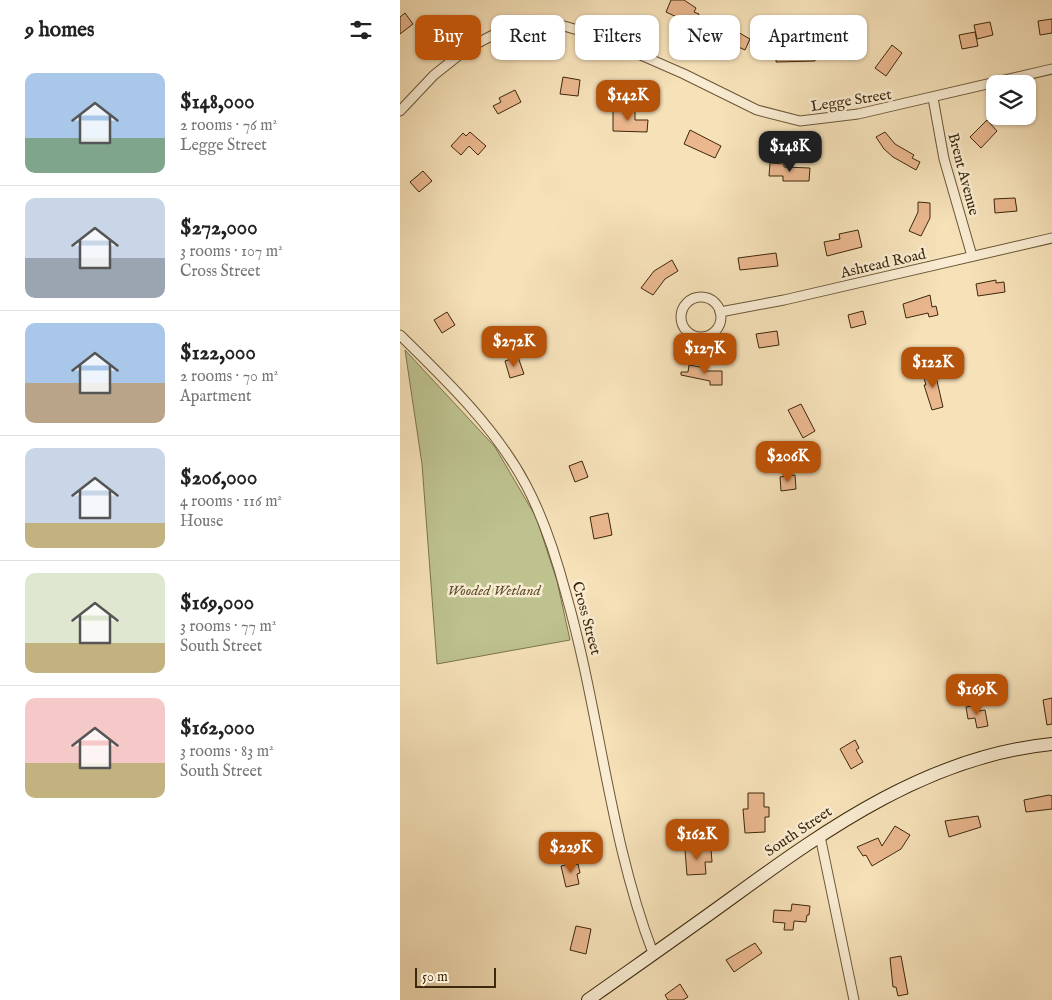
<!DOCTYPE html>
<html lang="en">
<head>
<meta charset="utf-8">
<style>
	body { margin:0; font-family:"IM FELL English",serif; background:#f6f6f6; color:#222; height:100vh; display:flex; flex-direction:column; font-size:19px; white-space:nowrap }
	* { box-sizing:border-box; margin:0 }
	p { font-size:16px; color:#767676 }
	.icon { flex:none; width:28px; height:28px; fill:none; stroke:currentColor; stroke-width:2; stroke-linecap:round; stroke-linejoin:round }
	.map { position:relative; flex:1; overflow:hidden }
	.details { display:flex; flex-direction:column; background:#fff; width:400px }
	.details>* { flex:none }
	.banner { position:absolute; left:15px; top:15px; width:475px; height:45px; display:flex; gap:10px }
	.fabs { position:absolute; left:586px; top:75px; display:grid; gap:10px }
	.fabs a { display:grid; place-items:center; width:50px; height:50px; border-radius:10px; background:#fff; box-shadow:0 1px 4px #0004; font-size:25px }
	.scale { position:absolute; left:15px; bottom:12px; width:81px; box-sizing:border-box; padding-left:5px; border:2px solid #3c280b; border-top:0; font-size:14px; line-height:18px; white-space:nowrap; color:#3c280b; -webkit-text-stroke:4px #f9ecd2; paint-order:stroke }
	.price { position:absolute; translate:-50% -42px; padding:0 11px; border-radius:10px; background:#b45309; color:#fff; font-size:16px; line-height:32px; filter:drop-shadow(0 1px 2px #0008) }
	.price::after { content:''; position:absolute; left:50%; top:30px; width:15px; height:11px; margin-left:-8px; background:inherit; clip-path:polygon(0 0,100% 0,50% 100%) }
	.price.on { background:#222; color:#fff }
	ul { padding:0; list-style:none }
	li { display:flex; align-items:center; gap:15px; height:125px; padding:0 25px }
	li+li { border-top:1px solid #e0e0e0 }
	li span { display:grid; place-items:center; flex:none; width:140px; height:100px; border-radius:10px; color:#555 }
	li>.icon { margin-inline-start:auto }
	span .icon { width:60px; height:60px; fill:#fffc; stroke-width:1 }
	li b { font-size:21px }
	h2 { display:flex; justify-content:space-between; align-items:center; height:60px; padding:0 25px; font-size:21px }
	.tag { padding:0 18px; border-radius:10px; background:#fff; box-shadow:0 1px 4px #0004; font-size:18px; line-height:45px }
	.tag.on { background:#b45309; color:#fff }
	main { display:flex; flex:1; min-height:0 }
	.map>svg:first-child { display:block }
	.green { fill:#bdc28f; stroke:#7c754d }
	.building { fill:#eab78e; stroke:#3c280b }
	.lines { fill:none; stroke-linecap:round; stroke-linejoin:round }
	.street-casing { stroke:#6a5636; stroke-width:11 }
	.secondary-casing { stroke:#3c280b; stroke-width:14 }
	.street { stroke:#f9ecd2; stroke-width:9 }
	.secondary { stroke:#f9ecd2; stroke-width:12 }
	.labels { text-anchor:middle; stroke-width:5; stroke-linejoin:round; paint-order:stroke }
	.street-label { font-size:15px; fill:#3c280b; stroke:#f9ecd2 }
	.park-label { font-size:15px; font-style:italic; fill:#5c4e2c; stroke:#f9ecd2 }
</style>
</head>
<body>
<main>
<section class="details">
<h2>9 homes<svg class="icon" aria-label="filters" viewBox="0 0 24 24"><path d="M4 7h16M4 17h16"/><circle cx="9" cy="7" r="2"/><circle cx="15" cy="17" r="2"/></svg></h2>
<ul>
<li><span style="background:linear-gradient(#a9c7e8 65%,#7fa58c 0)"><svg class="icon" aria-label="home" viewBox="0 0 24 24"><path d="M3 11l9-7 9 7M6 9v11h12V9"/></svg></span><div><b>$148,000</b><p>2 rooms · 76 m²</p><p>Legge Street</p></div></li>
<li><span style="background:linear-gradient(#c9d6e8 60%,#9aa5b1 0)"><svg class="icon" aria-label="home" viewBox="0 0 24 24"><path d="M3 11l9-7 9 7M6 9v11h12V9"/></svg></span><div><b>$272,000</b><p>3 rooms · 107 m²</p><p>Cross Street</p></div></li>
<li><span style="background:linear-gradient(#a9c7e8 60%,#b9a48a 0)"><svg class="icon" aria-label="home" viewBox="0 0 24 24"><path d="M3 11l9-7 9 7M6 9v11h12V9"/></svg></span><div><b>$122,000</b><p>2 rooms · 70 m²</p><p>Apartment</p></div></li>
<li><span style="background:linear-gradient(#c9d6e8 75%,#c2b280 0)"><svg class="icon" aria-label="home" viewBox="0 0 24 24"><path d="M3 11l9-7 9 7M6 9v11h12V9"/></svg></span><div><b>$206,000</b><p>4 rooms · 116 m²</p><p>House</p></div></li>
<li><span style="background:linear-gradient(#dfe7d0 70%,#c2b280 0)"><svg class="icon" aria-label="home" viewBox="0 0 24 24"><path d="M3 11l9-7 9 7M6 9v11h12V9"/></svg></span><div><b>$169,000</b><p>3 rooms · 77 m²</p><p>South Street</p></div></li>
<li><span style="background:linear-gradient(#f6c9c9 65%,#c2b280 0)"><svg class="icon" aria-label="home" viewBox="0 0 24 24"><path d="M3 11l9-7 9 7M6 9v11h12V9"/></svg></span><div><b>$162,000</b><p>3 rooms · 83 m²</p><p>South Street</p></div></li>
</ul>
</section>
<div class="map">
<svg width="652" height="1000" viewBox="0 0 652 1000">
	<rect width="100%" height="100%" fill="#f6e1b9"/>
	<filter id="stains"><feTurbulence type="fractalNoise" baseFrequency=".004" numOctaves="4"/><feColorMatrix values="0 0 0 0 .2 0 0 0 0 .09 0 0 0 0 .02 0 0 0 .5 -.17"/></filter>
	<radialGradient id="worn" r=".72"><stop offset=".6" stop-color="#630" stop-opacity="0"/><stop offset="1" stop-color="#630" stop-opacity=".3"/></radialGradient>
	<polygon class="green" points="5,350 95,447 136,517 157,581 170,640 37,664 22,464"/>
	<g class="building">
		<polygon points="271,0 284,0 296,8 294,12 299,14 294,25 266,12"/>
		<polygon points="5,13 13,24 0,34 0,17"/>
		<polygon points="652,19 652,33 640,35 638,21"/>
		<polygon points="590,22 593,35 577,39 574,25"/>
		<polygon points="336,31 350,39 345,50 330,43"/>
		<polygon points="575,32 578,46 562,49 559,35"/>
		<polygon points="385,42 397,42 397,49 416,50 415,61 376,62 377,47 385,47"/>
		<polygon points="492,45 502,53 486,76 475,68"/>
		<polygon points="163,77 180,80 178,96 160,94"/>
		<polygon points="115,90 121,102 98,114 93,106 101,102 99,98"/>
		<polygon points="213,110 235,111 235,120 248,120 247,132 213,131"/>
		<polygon points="587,120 597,131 581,148 570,137"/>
		<polygon points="290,130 321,146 315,158 284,144"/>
		<polygon points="70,132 86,146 78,155 69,146 61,155 51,146 63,133 66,136"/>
		<polygon points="485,132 495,144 514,155 512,158 520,162 516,170 493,157 484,149 476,137"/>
		<polygon points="370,163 384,164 384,167 410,168 409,181 383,181 383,176 369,176"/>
		<polygon points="23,171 32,181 19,192 10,182"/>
		<polygon points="615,198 617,211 595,213 594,199"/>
		<polygon points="518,202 530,203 530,218 521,236 509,231 518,212"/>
		<polygon points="458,230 462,247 427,256 424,242 440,239 439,234"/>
		<polygon points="376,253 378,266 340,270 338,258"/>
		<polygon points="272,260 278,271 265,279 253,295 241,288 254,271"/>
		<polygon points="596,280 596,283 604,282 605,292 578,296 576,284"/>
		<polygon points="530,295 532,307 536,306 538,315 529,317 528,313 506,318 503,304"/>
		<polygon points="463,311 466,324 451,328 448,315"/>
		<polygon points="47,312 55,325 42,333 34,320"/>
		<polygon points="377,331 379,345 359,348 356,334"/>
		<polygon points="118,357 124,374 110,378 105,361"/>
		<polygon points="289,365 306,368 305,371 322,371 322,385 310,385 310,381 281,375 281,372 288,372"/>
		<polygon points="534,368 543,407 532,410 524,385 526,385 522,371"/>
		<polygon points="401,404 415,431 403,438 388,410"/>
		<polygon points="182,461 188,477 175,482 169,466"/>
		<polygon points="395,475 396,489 381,491 380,477"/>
		<polygon points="208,513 212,535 194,539 190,517"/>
		<polygon points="652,698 652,724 647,725 643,700"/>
		<polygon points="578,705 579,711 585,710 588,726 577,728 575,718 568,719 566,707"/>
		<polygon points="455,740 459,748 456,750 463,762 451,769 440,749"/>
		<polygon points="348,793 364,793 364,807 369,807 369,817 365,817 365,832 345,833 343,809 348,809"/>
		<polygon points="649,795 652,796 652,809 626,812 624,800"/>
		<polygon points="578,816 581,827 549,837 545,821"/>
		<polygon points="495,826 510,835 501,849 472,866 466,855 463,856 457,847 478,838 482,846"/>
		<polygon points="311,849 312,862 305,862 306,874 287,875 285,850"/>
		<polygon points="174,863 174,865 178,864 180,873 177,874 179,884 166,887 161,866"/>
		<polygon points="392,904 410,906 409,915 407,915 406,922 394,921 393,930 384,930 385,923 373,922 374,910 391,911"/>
		<polygon points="176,926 191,929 186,954 170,950"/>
		<polygon points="355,943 362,953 334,972 326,960"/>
		<polygon points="501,956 508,994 498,996 496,987 493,987 490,958"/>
		<polygon points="280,984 288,997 283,1000 268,1000 265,995"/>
	</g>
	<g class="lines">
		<defs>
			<g id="street">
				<polyline points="533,98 544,159 572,256"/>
				<polyline points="0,111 34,75 68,48 95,34 136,23 164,26 195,35 284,74 357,110 400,121 458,114 652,69"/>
				<circle cx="301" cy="317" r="20"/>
				<polyline points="320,312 384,300 652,238"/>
				<path d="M0,335C46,380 95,427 126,485C144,519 156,556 166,594C200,713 209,838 253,953"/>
				<polyline points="420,836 454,1000"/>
			</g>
			<path id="secondary" d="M188,1000C236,966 285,932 333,897C429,827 530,756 652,744"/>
		</defs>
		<use href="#street" class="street-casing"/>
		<use href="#secondary" class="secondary-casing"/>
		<use href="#street" class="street"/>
		<use href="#secondary" class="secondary"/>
	</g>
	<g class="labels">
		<g class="street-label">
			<text transform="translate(451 100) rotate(-9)" y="5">Legge Street</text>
			<text transform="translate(564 174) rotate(75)" y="5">Brent Avenue</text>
			<text transform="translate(483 263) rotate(-13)" y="5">Ashtead Road</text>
			<text transform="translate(187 618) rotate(75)" y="5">Cross Street</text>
			<text transform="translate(398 831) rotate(-34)" y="5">South Street</text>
		</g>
		<g class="park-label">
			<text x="94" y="595">Wooded Wetland</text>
		</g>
	</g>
	<rect width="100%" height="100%" filter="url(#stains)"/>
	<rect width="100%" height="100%" fill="url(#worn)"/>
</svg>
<div class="fabs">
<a><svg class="icon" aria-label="layers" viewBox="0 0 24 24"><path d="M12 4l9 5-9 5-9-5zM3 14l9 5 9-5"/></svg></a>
</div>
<div class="scale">50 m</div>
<b class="price" style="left:228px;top:122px">$142K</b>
<b class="price on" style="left:390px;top:173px">$148K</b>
<b class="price" style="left:114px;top:368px">$272K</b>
<b class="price" style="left:305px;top:375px">$127K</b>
<b class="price" style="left:533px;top:389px">$122K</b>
<b class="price" style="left:388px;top:483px">$206K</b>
<b class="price" style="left:577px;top:716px">$169K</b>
<b class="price" style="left:297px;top:861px">$162K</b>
<b class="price" style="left:171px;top:874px">$229K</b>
<div class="banner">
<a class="tag on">Buy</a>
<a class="tag">Rent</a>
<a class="tag">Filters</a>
<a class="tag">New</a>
<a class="tag">Apartment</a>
</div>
</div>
</main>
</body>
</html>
